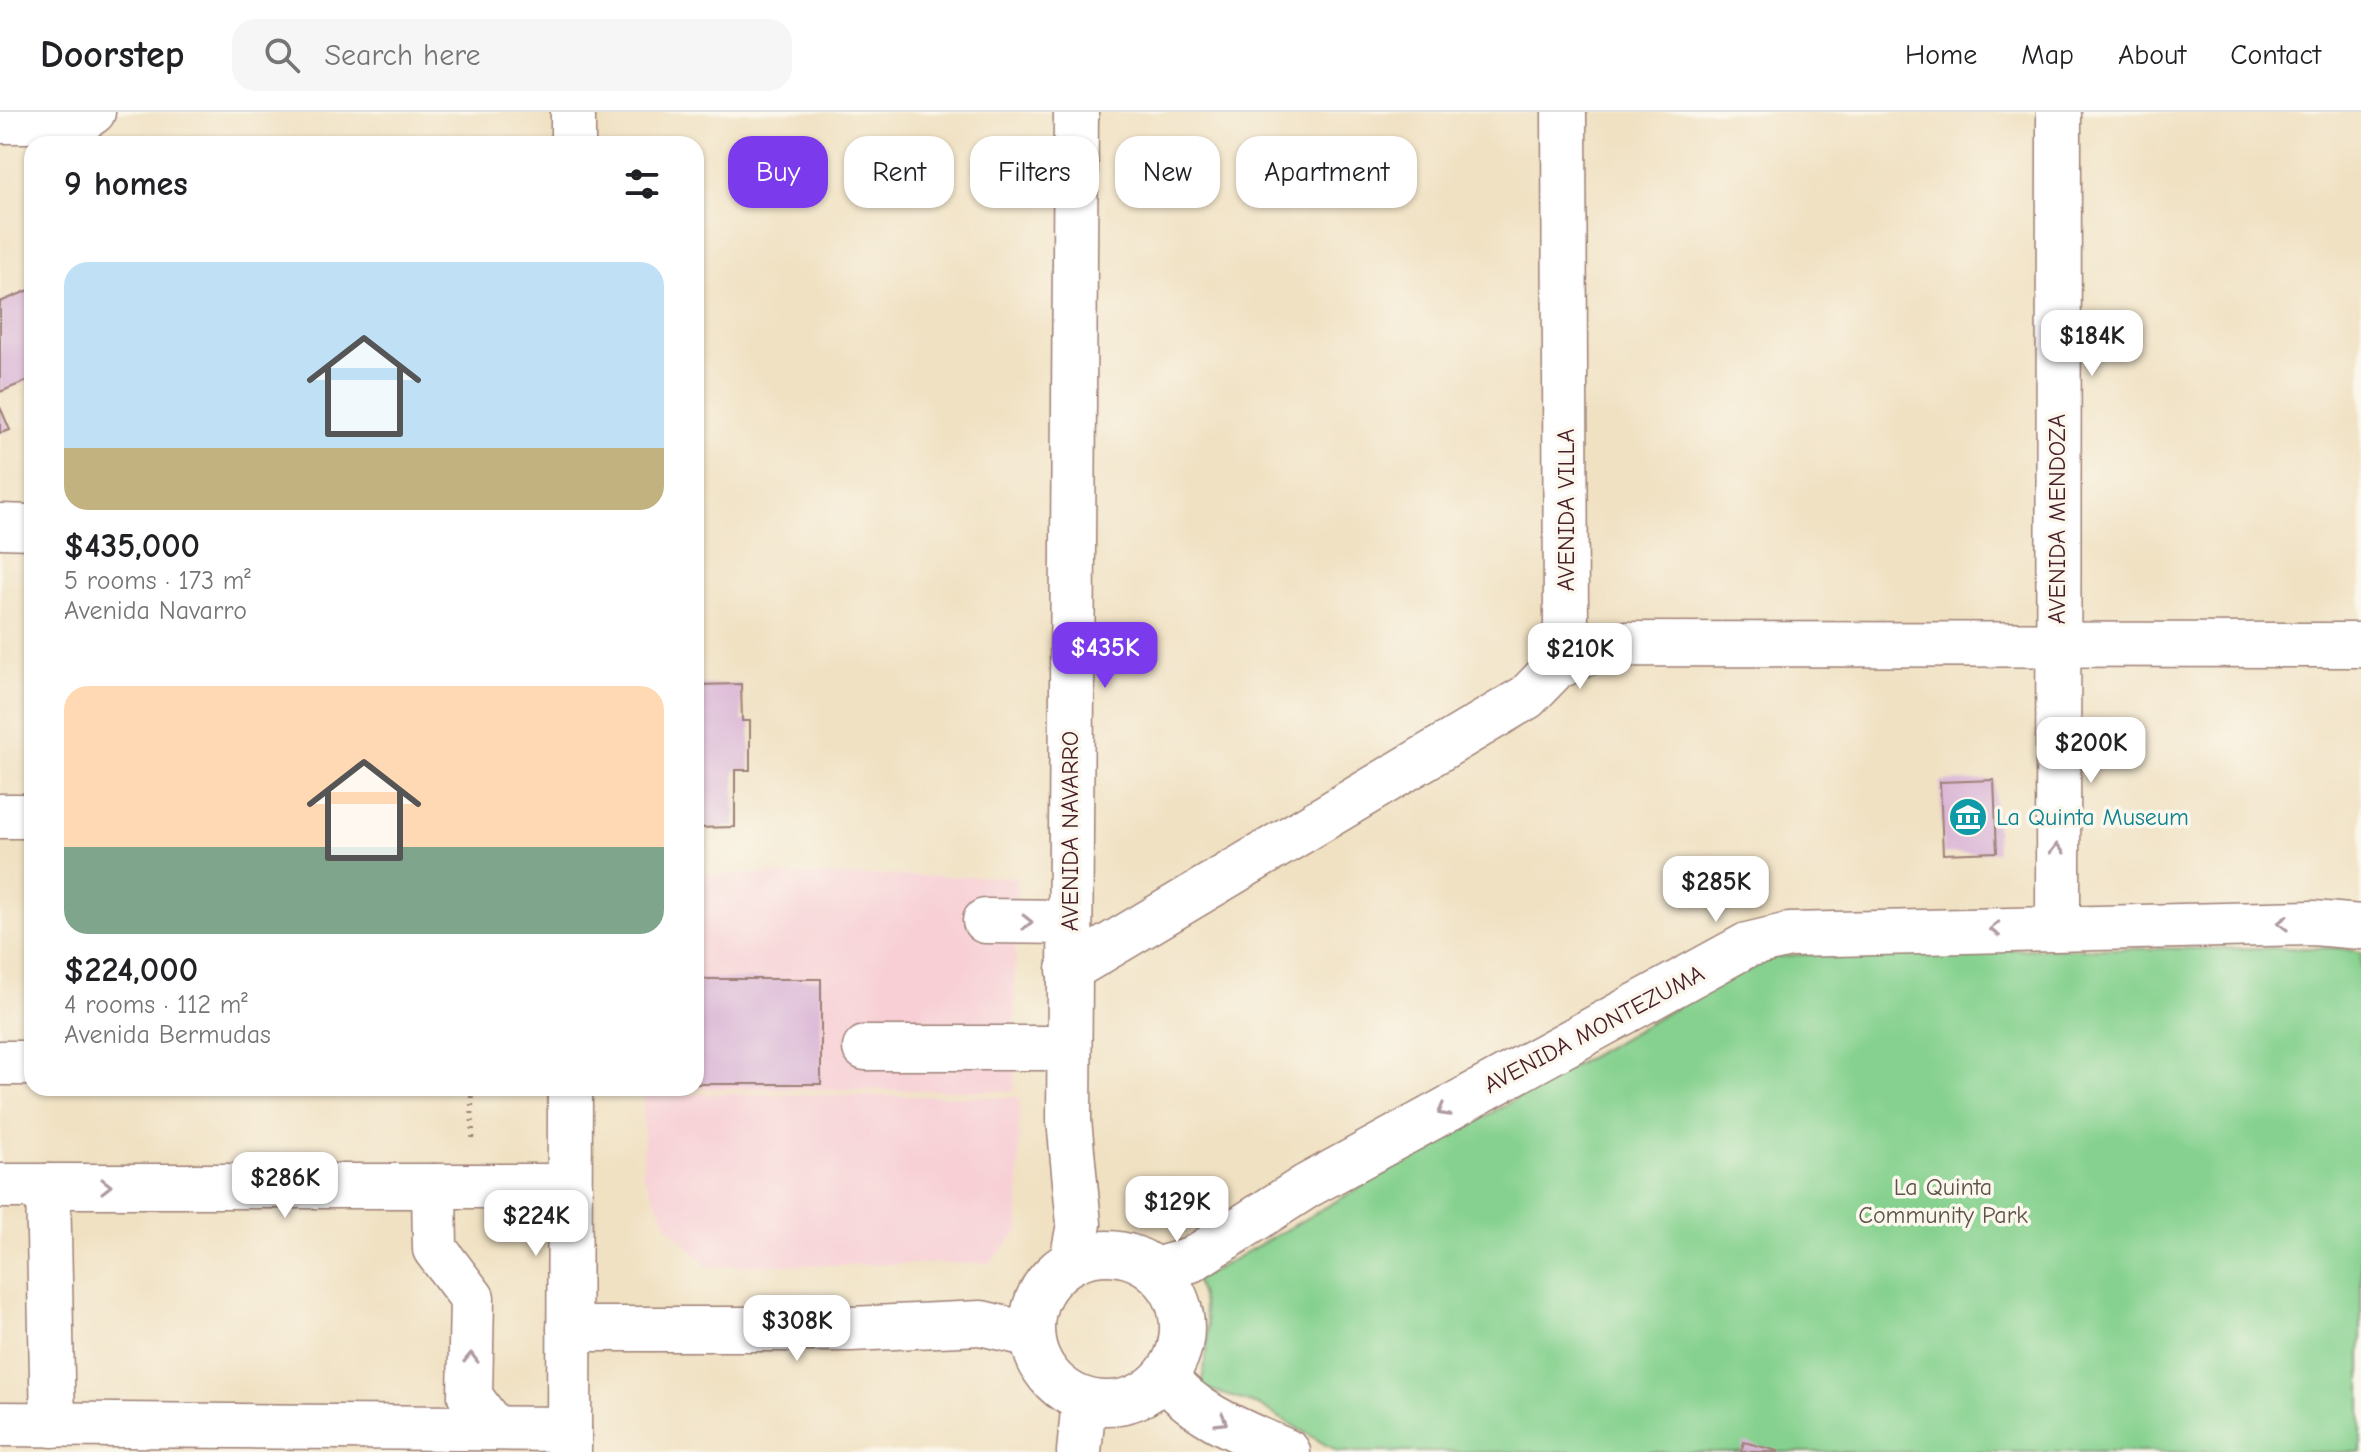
<!DOCTYPE html>
<html lang="en">
<head>
<meta charset="utf-8">
<style>
	body { margin:0; font-family:"Comic Neue",sans-serif; background:#f6f6f6; color:#202124; height:100vh; display:flex; flex-direction:column; font-size:30px; white-space:nowrap }
	* { box-sizing:border-box; margin:0 }
	p { font-size:26px; color:#757577 }
	.icon { flex:none; width:44px; height:44px; fill:none; stroke:currentColor; stroke-width:2; stroke-linecap:round; stroke-linejoin:round }
	.map { position:relative; flex:1; overflow:hidden }
	.side { position:absolute; left:24px; top:24px; width:680px; height:960px; display:flex; flex-direction:column; background:#fff; border-radius:24px; box-shadow:0 2px 6px #0004 }
	.side>* { flex:none }
	.guide { position:absolute; left:728px; top:24px; width:760px; height:72px; display:flex; gap:16px }
	.price { position:absolute; translate:-50% -68px; padding:0 18px; border-radius:16px; background:#fff; color:#222; font-size:26px; line-height:52px; filter:drop-shadow(0 2px 4px #0008) }
	.price::after { content:''; position:absolute; left:50%; top:48px; width:24px; height:18px; margin-left:-12px; background:inherit; clip-path:polygon(0 0,100% 0,50% 100%) }
	.price.active { background:#7c3aed; color:#fff }
	ul { padding:0; list-style:none }
	li { display:grid; align-content:center; gap:16px; height:424px; padding:0 40px }
	li span { display:grid; place-items:center; height:248px; border-radius:24px; color:#555 }
	li>.icon { margin-inline-start:auto }
	span .icon { width:144px; height:144px; fill:#fffc; stroke-width:1 }
	li b { font-size:34px }
	h2 { display:flex; justify-content:space-between; align-items:center; height:96px; padding:0 40px; font-size:34px }
	.pill { padding:0 28px; border-radius:24px; background:#fff; box-shadow:0 2px 6px #0004; font-size:28px; line-height:72px }
	.pill.active { background:#7c3aed; color:#fff }
	header { display:flex; align-items:center; gap:48px; box-sizing:border-box; height:112px; padding:0 40px; background:#fff; border-bottom:2px solid #e0e0e0 }
	header strong { font-size:38px }
	nav { display:flex; gap:44px; margin-inline-start:auto; font-size:28px }
	.search { width:560px; height:72px; background:#f6f6f6; display:flex; align-items:center; gap:20px; box-sizing:border-box; padding:0 28px; border-radius:24px; color:#757577; font-size:30px }
	.map>svg:first-child { display:block }
	.built { fill:#f7cfd5 }
	.green { fill:#86d18f; stroke:#68785d; stroke-width:2 }
	.building { fill:#d9b4d5 }
	.lines { fill:none; stroke-linecap:round; stroke-linejoin:round }
	.minor-casing { stroke:#9d8076; stroke-width:47 }
	.path { stroke:#9d8076; stroke-width:5; stroke-dasharray:2 6; stroke-linecap:butt }
	.minor { stroke:#fff; stroke-width:44 }
	.oneway { stroke:#ae9aa0 }
	.labels { text-anchor:middle; stroke-width:7; stroke-linejoin:round; paint-order:stroke }
	.street-label { font-size:24px; fill:#4a1f2b; stroke:#fbf7ec }
	.culture-label { font-size:24px; fill:#0d838f; stroke:#fbf7ec; text-anchor:start }
	.park-label { font-size:24px; fill:#5c5449; stroke:#fbf7ec }
</style>
</head>
<body>
<header>
<strong>Doorstep</strong>
<div class="search"><svg class="icon" aria-label="search" viewBox="0 0 24 24"><circle cx="10" cy="10" r="6"/><path d="M15 15l6 6"/></svg>Search here</div>
<nav><a>Home</a><a>Map</a><a>About</a><a>Contact</a></nav>
</header>
<div class="map">
<svg width="2361" height="1340" viewBox="0 0 2361 1340">
	<rect width="100%" height="100%" fill="#fbf7ec"/>
	<filter id="ink" filterUnits="userSpaceOnUse"><feTurbulence type="fractalNoise" baseFrequency=".0125" numOctaves="2"/><feDisplacementMap in="SourceGraphic" scale="16" xChannelSelector="R" yChannelSelector="G"/><feConvolveMatrix kernelMatrix="1 2 1 2 8 2 1 2 1" color-interpolation-filters="sRGB"/></filter>
	<filter id="wash" filterUnits="userSpaceOnUse"><feTurbulence type="fractalNoise" baseFrequency=".006" numOctaves="4" result="noise"/><feDisplacementMap in="SourceGraphic" scale="32" xChannelSelector="R" yChannelSelector="G"/><feGaussianBlur stdDeviation="1.8" result="paint"/><feColorMatrix in="noise" values="0 0 0 0 0 0 0 0 0 0 0 0 0 0 0 0 0 1.4 0 .05"/><feComposite in="paint" operator="in"/></filter>
	<g filter="url(#wash)">
		<rect width="100%" height="100%" fill="#f0e1c2"/>
		<g class="built">
			<polygon points="696,762 1016,765 1014,979 639,976 696,976"/>
			<polygon points="644,981 1019,985 1019,1119 989,1151 707,1154 669,1115 643,1062"/>
		</g>
		<path class="green" d="M2338,836L2361,840V1340H1338L1258,1293L1201,1275C1210,1230 1211,1213 1196,1169L1707,878L1774,845L1855,838Z"/>
		<g id="blocks">
			<g class="building">
				<polygon points="32,177 32,267 0,280 0,190"/>
				<polygon points="0,295 10,318 0,321"/>
				<polygon points="741,572 742,609 750,609 750,658 735,658 735,715 696,716 696,573"/>
				<polygon points="1994,668 1997,740 1943,742 1940,670"/>
				<rect x="696" y="867" width="125" height="105"/>
				<polygon points="1744,1330 1778,1339 1778,1340 1741,1340"/>
			</g>
		</g>
	</g>
	<g filter="url(#ink)">
		<use href="#blocks" fill-opacity="0" stroke="#9d8076" stroke-width="2"/>
		<g class="lines">
			<defs>
				<g id="minor">
					<polyline points="0,9 80,9 93,0"/>
					<polyline points="573,32 573,0"/>
					<polyline points="0,414 32,415"/>
					<polyline points="1555,556 1607,532 2361,533"/>
					<polyline points="0,704 32,704"/>
					<polyline points="985,809 1069,810"/>
					<polyline points="2058,815 2059,0"/>
					<polyline points="1069,858 1527,585 1555,556 1566,514 1564,0"/>
					<polyline points="865,936 1069,936"/>
					<polyline points="0,951 32,951"/>
					<polyline points="0,1074 570,1074"/>
					<polyline points="48,1074 53,1313"/>
					<polyline points="434,1074 435,1137 472,1186 470,1284 493,1316"/>
					<circle cx="1107" cy="1216" r="75"/>
					<polyline points="1072,1149 1079,1112 1069,1008 1076,0"/>
					<polyline points="1155,1158 1191,1148 1307,1074 1747,833 1789,823 2313,811 2361,815"/>
					<polyline points="569,1217 851,1217 981,1211 1032,1223"/>
					<path d="M1165,1264C1193,1303 1245,1321 1288,1340"/>
					<polyline points="0,1312 569,1317"/>
					<polyline points="569,1340 570,976"/>
					<polyline points="1079,1340 1084,1288"/>
				</g>
			</defs>
			<use href="#minor" class="minor-casing"/>
			<polyline class="path" points="471,976 473,1031"/>
			<use href="#minor" class="minor"/>
		</g>
		<defs><path id="oneway-chevron" d="M-2-3.5L2.5 0L-2 3.5" fill="none" stroke-width="1.6" stroke-linecap="round" stroke-linejoin="round" transform="scale(2)"/></defs>
		<g class="oneway">
			<use href="#oneway-chevron" transform="translate(2057 737) rotate(-90)"/>
			<use href="#oneway-chevron" transform="translate(1027 810)"/>
			<use href="#oneway-chevron" transform="translate(2283 811) rotate(179)"/>
			<use href="#oneway-chevron" transform="translate(1995 817) rotate(178)"/>
			<use href="#oneway-chevron" transform="translate(1443 999) rotate(151)"/>
			<use href="#oneway-chevron" transform="translate(106 1074)"/>
			<use href="#oneway-chevron" transform="translate(471 1246) rotate(-89)"/>
			<use href="#oneway-chevron" transform="translate(1222 1309) rotate(31)"/>
		</g>
	</g>
	<defs>
		<symbol id="museum-disc" viewBox="-11 -11 22 22"><circle r="9.5" fill="#0f9aa8" stroke="#fbf7ec"/><path d="M0-6L6-3V-2H-6V-3ZM-5-1h2V3h-2ZM-1-1h2V3h-2ZM3-1h2V3H3ZM-6 4H6V6H-6Z" fill="#fff"/></symbol>
	</defs>
	<g fill-rule="evenodd">
		<use href="#museum-disc" x="1946" y="683" width="44" height="44"/>
	</g>
	<g class="labels">
		<g class="street-label">
			<text transform="translate(1566 398) rotate(-90)" y="8">AVENIDA VILLA</text>
			<text transform="translate(2057 407) rotate(-90)" y="8">AVENIDA MENDOZA</text>
			<text transform="translate(1070 719) rotate(-90)" y="8">AVENIDA NAVARRO</text>
			<text transform="translate(1594 917) rotate(-28)" y="8">AVENIDA MONTEZUMA</text>
		</g>
		<g class="culture-label">
			<text x="1996" y="713">La Quinta Museum</text>
		</g>
		<g class="park-label">
			<text x="1943" y="1083">La Quinta<tspan x="1943" dy="28">Community Park</tspan></text>
		</g>
	</g>
</svg>
<b class="price" style="left:2092px;top:266px">$184K</b>
<b class="price active" style="left:1105px;top:578px">$435K</b>
<b class="price" style="left:1580px;top:579px">$210K</b>
<b class="price" style="left:2091px;top:673px">$200K</b>
<b class="price" style="left:1716px;top:812px">$285K</b>
<b class="price" style="left:285px;top:1108px">$286K</b>
<b class="price" style="left:1177px;top:1132px">$129K</b>
<b class="price" style="left:536px;top:1146px">$224K</b>
<b class="price" style="left:797px;top:1251px">$308K</b>
<div class="guide">
<a class="pill active">Buy</a>
<a class="pill">Rent</a>
<a class="pill">Filters</a>
<a class="pill">New</a>
<a class="pill">Apartment</a>
</div>
<section class="side">
<h2>9 homes<svg class="icon" aria-label="filters" viewBox="0 0 24 24"><path d="M4 7h16M4 17h16"/><circle cx="9" cy="7" r="2"/><circle cx="15" cy="17" r="2"/></svg></h2>
<ul>
<li><span style="background:linear-gradient(#bfe0f5 75%,#c2b280 0)"><svg class="icon" aria-label="home" viewBox="0 0 24 24"><path d="M3 11l9-7 9 7M6 9v11h12V9"/></svg></span><div><b>$435,000</b><p>5 rooms · 173 m²</p><p>Avenida Navarro</p></div></li>
<li><span style="background:linear-gradient(#ffd9b3 65%,#7fa58c 0)"><svg class="icon" aria-label="home" viewBox="0 0 24 24"><path d="M3 11l9-7 9 7M6 9v11h12V9"/></svg></span><div><b>$224,000</b><p>4 rooms · 112 m²</p><p>Avenida Bermudas</p></div></li>
</ul>
</section>
</div>
</body>
</html>
